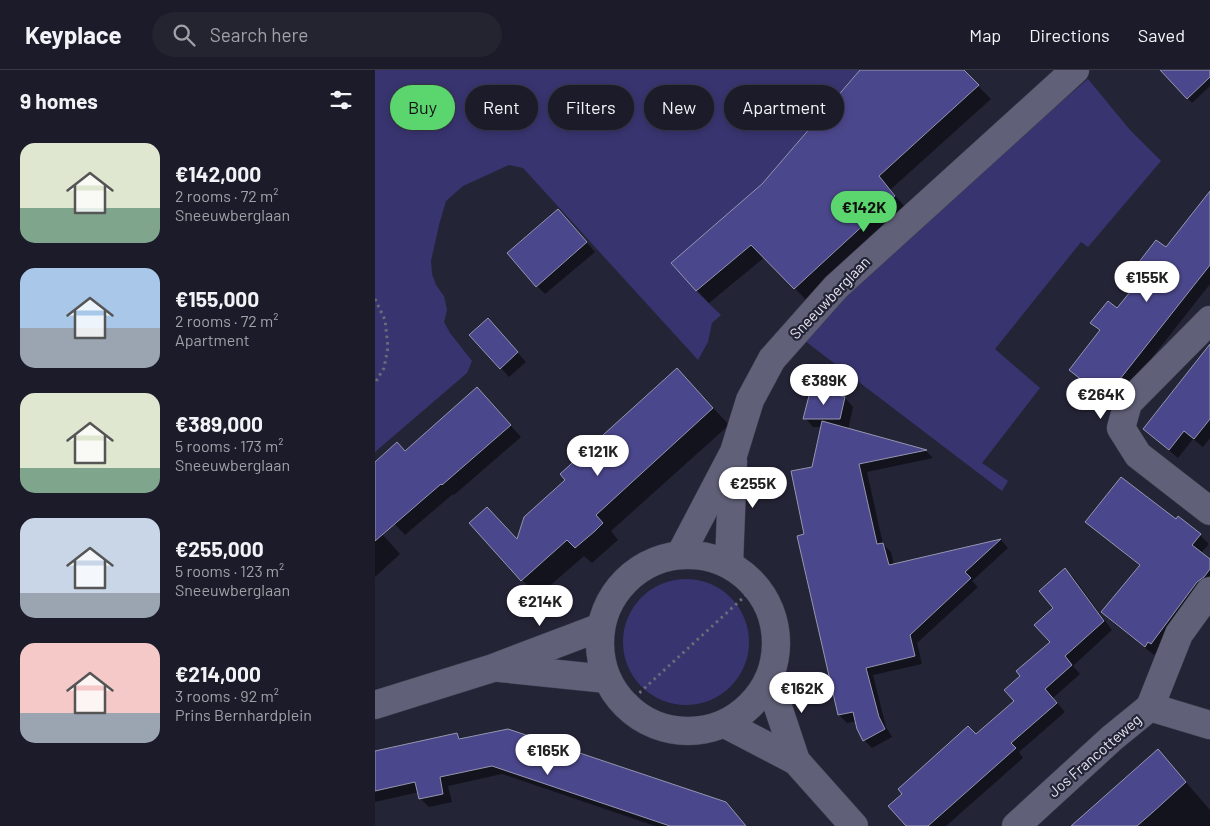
<!DOCTYPE html>
<html lang="en">
<head>
<meta charset="utf-8">
<style>
	body { margin:0; font-family:Barlow,sans-serif; background:#242431; color:#f1f3f6; height:100vh; display:flex; flex-direction:column; font-size:19px; white-space:nowrap }
	* { box-sizing:border-box; margin:0 }
	p { font-size:16px; color:#a0a1a8 }
	.icon { flex:none; width:28px; height:28px; fill:none; stroke:currentColor; stroke-width:2; stroke-linecap:round; stroke-linejoin:round }
	.map { position:relative; flex:1; overflow:hidden }
	.sheet { display:flex; flex-direction:column; background:#1b1b29; width:375px }
	.sheet>* { flex:none }
	.banner { position:absolute; left:15px; top:15px; width:475px; height:45px; display:flex; gap:10px }
	.price { position:absolute; translate:-50% -42px; padding:0 11px; border-radius:18px; background:#fff; color:#222; font-size:16px; line-height:32px; filter:drop-shadow(0 1px 2px #0008) }
	.price::after { content:''; position:absolute; left:50%; top:30px; width:15px; height:11px; margin-left:-8px; background:inherit; clip-path:polygon(0 0,100% 0,50% 100%) }
	.price.current { background:#5bd56e; color:#111 }
	ul { padding:0; list-style:none }
	li { display:flex; align-items:center; gap:15px; height:125px; padding:0 20px }
	li span { display:grid; place-items:center; flex:none; width:140px; height:100px; border-radius:15px; color:#555 }
	li>.icon { margin-inline-start:auto }
	span .icon { width:60px; height:60px; fill:#fffc; stroke-width:1 }
	li b { font-size:21px }
	h2 { display:flex; justify-content:space-between; align-items:center; height:60px; padding:0 20px; font-size:21px }
	.pill { padding:0 18px; border-radius:22px; background:#1b1b29; box-shadow:0 2px 8px #0003,0 0 0 1px #393946; font-size:18px; line-height:45px }
	.pill.current { background:#5bd56e; color:#111 }
	header { display:flex; align-items:center; gap:30px; box-sizing:border-box; height:70px; padding:0 25px; background:#1b1b29; border-bottom:1px solid #393946 }
	header strong { font-size:24px }
	nav { display:flex; gap:28px; margin-inline-start:auto; font-size:18px }
	.search { width:350px; height:45px; background:#242431; display:flex; align-items:center; gap:12px; box-sizing:border-box; padding:0 18px; border-radius:28px; color:#a0a1a8; font-size:19px }
	main { display:flex; flex:1; min-height:0 }
	.map>svg:first-child { display:block }
	.green { fill:#38346f }
	.shadow { fill:#0007 }
	.building { fill:#4b478c; stroke:#9596af }
	.lines { fill:none; stroke-linecap:round; stroke-linejoin:round }
	.minor-casing { stroke:#414151; stroke-width:29 }
	.path { stroke:#6a6a7b; stroke-width:3; stroke-dasharray:2.5 4; stroke-linecap:butt }
	.minor { stroke:#606178; stroke-width:28 }
	.labels { text-anchor:middle; stroke-width:4.5; stroke-linejoin:round; paint-order:stroke }
	.street-label { font-size:15px; fill:#e6e7f4; stroke:#242437 }
</style>
</head>
<body>
<header>
<strong>Keyplace</strong>
<div class="search"><svg class="icon" aria-label="search" viewBox="0 0 24 24"><circle cx="10" cy="10" r="6"/><path d="M15 15l6 6"/></svg>Search here</div>
<nav><a>Map</a><a>Directions</a><a>Saved</a></nav>
</header>
<main>
<section class="sheet">
<h2>9 homes<svg class="icon" aria-label="filters" viewBox="0 0 24 24"><path d="M4 7h16M4 17h16"/><circle cx="9" cy="7" r="2"/><circle cx="15" cy="17" r="2"/></svg></h2>
<ul>
<li><span style="background:linear-gradient(#dfe7d0 65%,#7fa58c 0)"><svg class="icon" aria-label="home" viewBox="0 0 24 24"><path d="M3 11l9-7 9 7M6 9v11h12V9"/></svg></span><div><b>€142,000</b><p>2 rooms · 72 m²</p><p>Sneeuwberglaan</p></div></li>
<li><span style="background:linear-gradient(#a9c7e8 60%,#9aa5b1 0)"><svg class="icon" aria-label="home" viewBox="0 0 24 24"><path d="M3 11l9-7 9 7M6 9v11h12V9"/></svg></span><div><b>€155,000</b><p>2 rooms · 72 m²</p><p>Apartment</p></div></li>
<li><span style="background:linear-gradient(#dfe7d0 75%,#7fa58c 0)"><svg class="icon" aria-label="home" viewBox="0 0 24 24"><path d="M3 11l9-7 9 7M6 9v11h12V9"/></svg></span><div><b>€389,000</b><p>5 rooms · 173 m²</p><p>Sneeuwberglaan</p></div></li>
<li><span style="background:linear-gradient(#c9d6e8 75%,#9aa5b1 0)"><svg class="icon" aria-label="home" viewBox="0 0 24 24"><path d="M3 11l9-7 9 7M6 9v11h12V9"/></svg></span><div><b>€255,000</b><p>5 rooms · 123 m²</p><p>Sneeuwberglaan</p></div></li>
<li><span style="background:linear-gradient(#f6c9c9 70%,#9aa5b1 0)"><svg class="icon" aria-label="home" viewBox="0 0 24 24"><path d="M3 11l9-7 9 7M6 9v11h12V9"/></svg></span><div><b>€214,000</b><p>3 rooms · 92 m²</p><p>Prins Bernhardplein</p></div></li>
</ul>
</section>
<div class="map">
<svg width="835" height="756" viewBox="0 0 835 756">
	<rect width="100%" height="100%" fill="#242437"/>
	<g class="green">
		<polygon points="0,0 485,0 387,114 297,193 321,221 346,245 337,253 333,272 323,290 148,98 134,95 88,116 71,131 64,155 56,191 57,204 61,215 69,226 72,240 69,252 75,263 97,291 92,303 0,382"/>
		<polygon points="713,9 755,60 786,91 713,177 706,172 620,279 665,318 607,393 633,411 627,421 430,271 442,253 577,125"/>
		<circle cx="311" cy="572" r="63"/>
	</g>
	<g class="shadow">
		<polygon points="486,0 587,0 616,29 515,120 532,139 432,231 390,187 334,233 322,220 388,115"/>
		<polygon points="805,0 835,0 835,16 817,33 795,9"/>
		<polygon points="192,149 220,182 170,224 162,216"/>
		<polygon points="835,150 835,214 739,336 704,308 696,299 726,262 717,253 742,240 791,179"/>
		<polygon points="121,259 151,292 134,307 126,298"/>
		<polygon points="835,286 835,368 828,377 818,369 803,388 779,368 770,359"/>
		<polygon points="302,299 354,355 236,461 243,470 236,476 217,493 209,486 163,526 147,510 142,470 192,410"/>
		<polygon points="470,328 478,337 473,360 551,381 558,388 492,402 508,474 516,482 519,495 626,470 633,478 597,511 603,517 542,573 547,594 498,605 511,657 517,667 497,678 489,670 482,651 472,653 464,645 423,467 431,465 438,398 447,357 438,357 430,348"/>
		<polygon points="113,330 146,367 79,425 78,424 30,465 0,433 0,393 30,382"/>
		<polygon points="801,451 825,465 834,474 826,483 835,491 835,517 779,585 736,551 727,542 765,496 721,460 712,452"/>
		<polygon points="0,456 25,484 0,507"/>
		<polygon points="690,500 699,508 737,560 698,596 705,604 678,628 690,642 644,682 648,688 571,756 532,756 529,724 601,665 641,632 647,606 676,572 680,538"/>
		<polygon points="82,664 87,670 371,756 280,756 127,704 73,716 77,732 54,737 45,728 44,722 0,732 0,682"/>
		<polygon points="790,688 835,740 835,756 697,756"/>
	</g>
	<g class="building">
		<polygon points="485,0 589,0 604,15 504,106 520,126 419,219 376,175 321,221 296,193 387,114"/>
		<polygon points="785,0 835,0 835,7 812,29"/>
		<polygon points="835,121 835,195 730,328 694,300 725,260 715,253 733,231 742,238 773,200 764,192 781,170 791,177"/>
		<polygon points="183,139 212,172 161,217 132,183"/>
		<polygon points="113,248 143,282 125,299 94,265"/>
		<polygon points="835,274 835,349 819,369 809,361 794,380 768,359"/>
		<polygon points="302,298 338,338 221,445 228,453 220,461 200,478 192,470 146,511 94,453 112,437 142,469 149,447 190,410 185,404"/>
		<polygon points="102,317 136,355 67,415 66,414 0,471 0,392 22,372 30,381"/>
		<polygon points="436,318 470,327 465,349 428,349"/>
		<polygon points="447,351 552,380 484,394 502,474 508,473 514,495 626,469 590,502 596,508 535,565 540,586 491,598 504,647 510,659 488,671 482,659 478,642 463,645 422,466 429,464 416,401 437,397"/>
		<polygon points="746,407 801,449 803,446 826,464 817,475 835,489 835,499 829,507 822,512 776,574 773,572 770,577 726,542 765,495 710,452"/>
		<polygon points="690,498 729,551 690,586 697,595 670,619 682,633 636,673 641,678 553,756 531,756 513,736 527,724 523,719 593,656 601,664 639,631 629,620 645,606 641,601 675,572 659,555 678,538 664,521"/>
		<polygon points="133,659 351,732 371,756 295,756 117,696 65,707 68,724 44,729 40,712 0,721 0,681 82,663 84,669"/>
		<polygon points="783,679 811,712 778,742 762,756 696,756"/>
	</g>
	<g class="lines">
		<defs>
			<g id="minor">
				<polyline points="835,250 753,333 746,358 763,385 835,441"/>
				<polyline points="305,485 359,382 375,330 397,289 461,217 700,0"/>
				<circle cx="313" cy="573" r="88"/>
				<polyline points="354,494 358,391"/>
				<polyline points="125,598 232,609"/>
				<polyline points="394,610 421,691"/>
				<polyline points="0,635 118,598 226,557"/>
				<polyline points="775,637 804,564 835,521"/>
				<polyline points="350,654 421,691 479,756"/>
				<polyline points="641,756 737,668 775,637 835,655"/>
			</g>
		</defs>
		<use href="#minor" class="minor-casing"/>
		<g class="path">
			<polyline points="0,229 10,250 13,277 9,298 0,313"/>
			<polyline points="250,636 381,516"/>
		</g>
		<use href="#minor" class="minor"/>
	</g>
	<g class="labels">
		<g class="street-label">
			<text transform="translate(455 228) rotate(-46)" y="5">Sneeuwberglaan</text>
			<text transform="translate(720 686) rotate(-41)" y="5">Jos Francotteweg</text>
		</g>
	</g>
</svg>
<b class="price current" style="left:489px;top:163px">€142K</b>
<b class="price" style="left:772px;top:233px">€155K</b>
<b class="price" style="left:449px;top:336px">€389K</b>
<b class="price" style="left:726px;top:350px">€264K</b>
<b class="price" style="left:223px;top:407px">€121K</b>
<b class="price" style="left:378px;top:439px">€255K</b>
<b class="price" style="left:165px;top:557px">€214K</b>
<b class="price" style="left:427px;top:644px">€162K</b>
<b class="price" style="left:173px;top:706px">€165K</b>
<div class="banner">
<a class="pill current">Buy</a>
<a class="pill">Rent</a>
<a class="pill">Filters</a>
<a class="pill">New</a>
<a class="pill">Apartment</a>
</div>
</div>
</main>
</body>
</html>
